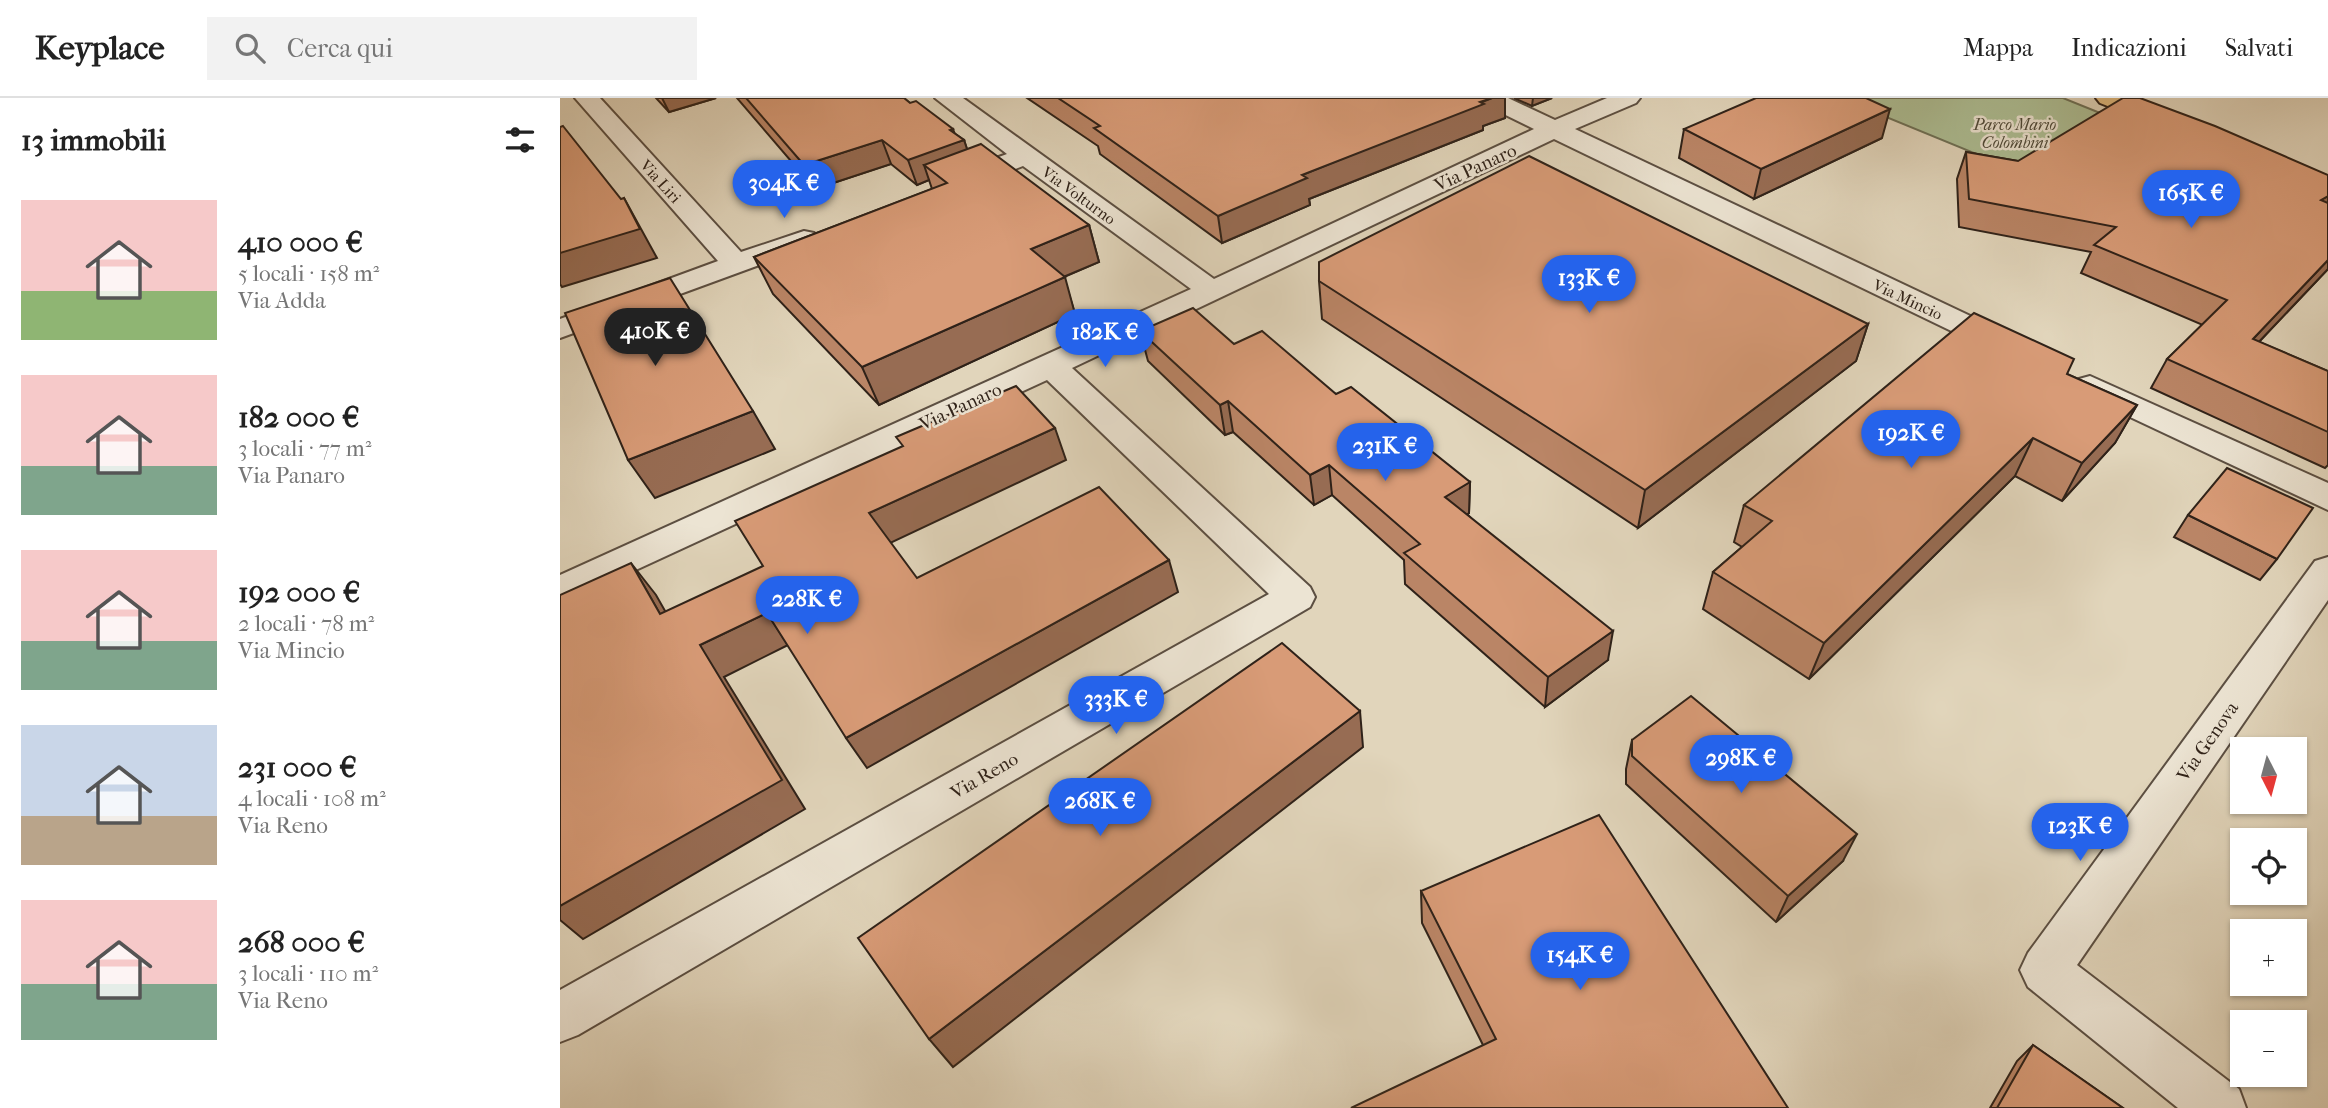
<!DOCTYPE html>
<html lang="it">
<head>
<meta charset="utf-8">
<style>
	body { margin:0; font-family:"IM FELL French Canon",serif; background:#f2f2f2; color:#222; height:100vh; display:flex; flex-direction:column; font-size:26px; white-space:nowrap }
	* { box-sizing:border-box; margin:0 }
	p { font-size:23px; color:#767676 }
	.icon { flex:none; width:38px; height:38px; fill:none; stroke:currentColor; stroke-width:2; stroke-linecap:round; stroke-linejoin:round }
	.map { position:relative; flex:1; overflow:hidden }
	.side { display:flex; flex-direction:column; background:#fff; width:560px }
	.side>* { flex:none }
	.needle { width:46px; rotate:174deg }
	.tools { position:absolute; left:1670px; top:639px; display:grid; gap:14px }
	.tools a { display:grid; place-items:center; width:77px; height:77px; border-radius:0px; background:#fff; box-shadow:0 2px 5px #0004; font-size:35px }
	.price { position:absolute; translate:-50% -60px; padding:0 16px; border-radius:24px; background:#2563eb; color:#fff; font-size:23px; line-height:46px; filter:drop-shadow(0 2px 4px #0008) }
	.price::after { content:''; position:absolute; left:50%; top:42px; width:21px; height:16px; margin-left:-10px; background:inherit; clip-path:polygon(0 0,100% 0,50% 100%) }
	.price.current { background:#222; color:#fff }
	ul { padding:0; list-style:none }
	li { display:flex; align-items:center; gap:21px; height:175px; padding:0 21px }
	li span { display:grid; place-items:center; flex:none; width:196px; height:140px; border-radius:0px; color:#555 }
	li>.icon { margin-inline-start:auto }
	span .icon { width:84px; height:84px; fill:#fffc; stroke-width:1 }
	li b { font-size:30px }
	h2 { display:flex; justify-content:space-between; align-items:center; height:84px; padding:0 21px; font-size:30px }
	header { display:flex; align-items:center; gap:42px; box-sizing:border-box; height:98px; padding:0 35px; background:#fff; border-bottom:2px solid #e0e0e0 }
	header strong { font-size:33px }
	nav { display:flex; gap:38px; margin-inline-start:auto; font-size:24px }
	.search { width:490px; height:63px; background:#f2f2f2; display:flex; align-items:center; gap:18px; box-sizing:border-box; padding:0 24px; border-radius:0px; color:#767676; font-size:26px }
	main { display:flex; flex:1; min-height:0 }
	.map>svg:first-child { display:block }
	.green { fill:#adbe94; stroke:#6e7056; stroke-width:2 }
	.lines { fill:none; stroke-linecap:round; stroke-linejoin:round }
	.minor-casing { stroke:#5c4f42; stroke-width:4 }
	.major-casing { stroke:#2f2219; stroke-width:4 }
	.minor { fill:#ece4d3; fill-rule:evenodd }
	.major { fill:#e0ba7e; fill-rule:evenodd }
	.wall { fill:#ba8566; stroke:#2f2219; stroke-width:2 }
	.shaded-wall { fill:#976c53; stroke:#2f2219; stroke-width:2 }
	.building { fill:#d89b77; stroke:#2f2219; stroke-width:2 }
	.labels { text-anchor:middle; stroke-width:5; stroke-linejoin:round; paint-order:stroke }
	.far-park-label { font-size:16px; font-style:italic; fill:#4e4938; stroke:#ece4d3 }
	.far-street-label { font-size:16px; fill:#2f2219; stroke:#ece4d3 }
	.street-label { font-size:19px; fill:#2f2219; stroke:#ece4d3 }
</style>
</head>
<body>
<header>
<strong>Keyplace</strong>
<div class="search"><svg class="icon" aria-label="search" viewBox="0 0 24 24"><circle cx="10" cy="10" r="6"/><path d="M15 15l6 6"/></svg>Cerca qui</div>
<nav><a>Mappa</a><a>Indicazioni</a><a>Salvati</a></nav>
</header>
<main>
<section class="side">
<h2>13 immobili<svg class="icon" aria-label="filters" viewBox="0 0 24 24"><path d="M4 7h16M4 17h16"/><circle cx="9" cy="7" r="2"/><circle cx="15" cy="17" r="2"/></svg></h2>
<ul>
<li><span style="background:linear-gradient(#f6c9c9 65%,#8fb573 0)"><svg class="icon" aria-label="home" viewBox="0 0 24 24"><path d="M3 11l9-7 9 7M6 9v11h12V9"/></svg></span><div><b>410 000 €</b><p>5 locali · 158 m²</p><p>Via Adda</p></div></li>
<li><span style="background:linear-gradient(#f6c9c9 65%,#7fa58c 0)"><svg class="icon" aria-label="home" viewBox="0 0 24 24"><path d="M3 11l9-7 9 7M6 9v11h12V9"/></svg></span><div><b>182 000 €</b><p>3 locali · 77 m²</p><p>Via Panaro</p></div></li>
<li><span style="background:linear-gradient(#f6c9c9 65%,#7fa58c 0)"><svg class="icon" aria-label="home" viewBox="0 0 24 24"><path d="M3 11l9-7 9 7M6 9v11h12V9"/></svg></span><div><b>192 000 €</b><p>2 locali · 78 m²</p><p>Via Mincio</p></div></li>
<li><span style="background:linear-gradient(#c9d6e8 65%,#b9a48a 0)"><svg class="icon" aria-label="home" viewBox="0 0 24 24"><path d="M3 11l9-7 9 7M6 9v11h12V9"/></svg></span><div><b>231 000 €</b><p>4 locali · 108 m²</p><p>Via Reno</p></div></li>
<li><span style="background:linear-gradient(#f6c9c9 60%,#7fa58c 0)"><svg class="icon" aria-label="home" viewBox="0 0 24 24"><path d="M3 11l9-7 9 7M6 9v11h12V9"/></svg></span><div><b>268 000 €</b><p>3 locali · 110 m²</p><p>Via Reno</p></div></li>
</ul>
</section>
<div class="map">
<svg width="1768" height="1010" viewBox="0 0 1768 1010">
	<rect width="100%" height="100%" fill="#e1d5bb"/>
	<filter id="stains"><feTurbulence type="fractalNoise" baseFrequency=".00286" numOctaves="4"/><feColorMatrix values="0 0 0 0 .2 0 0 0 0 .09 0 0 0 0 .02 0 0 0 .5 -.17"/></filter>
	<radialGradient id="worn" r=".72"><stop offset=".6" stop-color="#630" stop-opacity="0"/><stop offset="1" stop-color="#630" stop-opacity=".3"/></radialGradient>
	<polygon class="green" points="1280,0 1503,0 1550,19 1460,74"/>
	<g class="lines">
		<defs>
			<g id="minor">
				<polygon points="15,0 40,0 181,154 244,133 254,135 258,141 254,147 0,240 0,221 158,163"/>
				<polygon points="375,0 403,0 654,181 974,31 921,5 917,0 948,0 995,22 1047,0 1080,0 1076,5 1015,31 1459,241 1464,248 1459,255 1448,258 1437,255 994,41 512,270 750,489 755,499 750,509 18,937 0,944 0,892 709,496 487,282 0,507 0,477 631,191 463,68 408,89 399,91 390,89 386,83 390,77 447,56"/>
				<polygon points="1530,278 1768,385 1768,412 1519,295 1514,288 1519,281"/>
				<polygon points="1768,459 1768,502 1517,867 1679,991 1686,1010 1618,1010 1468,889 1460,872 1468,855 1755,463"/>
			</g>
			<polygon id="major" points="1536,0 1570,0 1616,18 1619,23 1616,28 1607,30 1598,28 1540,5"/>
		</defs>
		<use href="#minor" class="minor-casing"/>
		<use href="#major" class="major-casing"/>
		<use href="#minor" class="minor"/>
		<use href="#major" class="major"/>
	</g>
	<g class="wall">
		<polygon points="96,0 156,0 109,14"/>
		<polygon points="177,0 344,0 350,5 404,42 407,51 529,127 539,164 504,179 515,216 319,307 213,196 194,159 372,91 369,82 357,87 331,66 255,91"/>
		<polygon points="467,0 945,0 945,20 923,28 923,32 749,101 750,107 662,145 540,56 538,48"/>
		<polygon points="954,0 992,0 972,8"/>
		<polygon points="1124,31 1322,40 1194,101 1119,60"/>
		<polygon points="1406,54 1458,63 1768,77 1768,171 1699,244 1768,273 1768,367 1765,370 1591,290 1607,261 1643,227 1521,175 1531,154 1399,129 1397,81"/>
		<polygon points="759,183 1308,226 1296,263 1078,430 762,221"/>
		<polygon points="580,233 674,246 776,296 910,384 909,415 907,416 1048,562 985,609 845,486 844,462 772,397 754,407 673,334 665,337 588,263"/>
		<polygon points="1507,276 1577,307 1555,345 1502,403 1455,378 1249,581 1143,511 1153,474 1182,449 1174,444 1184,407"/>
		<polygon points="1628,417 1717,461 1700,482 1614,439"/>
		<polygon points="1072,642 1283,763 1216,824 1066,686 1066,671"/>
		<polygon points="861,793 1228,1010 923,947 862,825"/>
		<polygon points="1473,947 1563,1010 1430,1010 1457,963"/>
	</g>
	<g class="shaded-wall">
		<polygon points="102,0 156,0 109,14"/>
		<polygon points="932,0 945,0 945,20 923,28 923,32 749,101 750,107 662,145 658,118 742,77"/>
		<polygon points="973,0 992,0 972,8"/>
		<polygon points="1330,11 1322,40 1194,101 1201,71"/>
		<polygon points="393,31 398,44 404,42 412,66 364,67 369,82 357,87 348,62"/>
		<polygon points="322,42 331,66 255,91 244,67"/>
		<polygon points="1768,98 1768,114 1761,102"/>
		<polygon points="64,100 97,160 2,189 0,186 0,155"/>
		<polygon points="529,127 539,164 482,188 471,151"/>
		<polygon points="1768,162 1768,171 1675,269 1693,241"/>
		<polygon points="505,179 515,216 319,307 302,269"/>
		<polygon points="1308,226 1296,263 1078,430 1085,392"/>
		<polygon points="668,303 673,334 665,337 660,307"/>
		<polygon points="1577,307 1555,345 1502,403 1522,365"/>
		<polygon points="193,313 215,351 95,400 68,362"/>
		<polygon points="495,330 506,362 326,447 309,415"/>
		<polygon points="1473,340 1455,378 1249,581 1264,545"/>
		<polygon points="769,367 772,397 754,407 750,377"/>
		<polygon points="910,384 909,415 885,429 885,399"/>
		<polygon points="609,462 618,494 307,670 286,640"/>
		<polygon points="71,465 96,497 125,548 100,516"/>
		<polygon points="207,515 228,547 164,579 245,711 23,841 0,822 0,808 140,547"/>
		<polygon points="1053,533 1048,562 985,609 988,579"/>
		<polygon points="800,613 803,649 393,969 369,941"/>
		<polygon points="1297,736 1283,763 1216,824 1228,798"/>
	</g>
	<g class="building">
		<polygon points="186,0 344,0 350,5 356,3 393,31 390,32 404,42 348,62 322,42 244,67"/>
		<polygon points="498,0 932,0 920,4 924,6 742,77 747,80 658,118 534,30 540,28"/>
		<polygon points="1196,0 1306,0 1330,11 1201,71 1124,31"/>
		<polygon points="1563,0 1580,0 1655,28 1768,77 1768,98 1761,102 1768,105 1768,162 1693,241 1768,273 1768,334 1607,261 1667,202 1534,147 1556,129 1409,101 1406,54 1458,63"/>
		<polygon points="3,28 61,101 64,100 80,131 0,155 0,29"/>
		<polygon points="421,46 529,127 471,151 505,179 302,269 194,159 387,85 364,67"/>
		<polygon points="969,58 1308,226 1085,392 759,183 759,164"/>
		<polygon points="110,180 193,313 68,362 5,215"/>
		<polygon points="633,210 674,246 702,233 776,296 791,289 910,384 885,399 1053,533 988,579 844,455 860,446 769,367 750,377 668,303 660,307 580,233"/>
		<polygon points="1414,215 1514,261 1507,276 1577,307 1522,365 1473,340 1264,545 1153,474 1212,423 1184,407"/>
		<polygon points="456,288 495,330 309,415 357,480 539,389 609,462 286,640 207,515 140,547 222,682 0,808 0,497 71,465 100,516 203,468 175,423 343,348 336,339"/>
		<polygon points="1667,370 1753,410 1717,461 1628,417"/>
		<polygon points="722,545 800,613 369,941 298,840"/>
		<polygon points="1131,598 1297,736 1228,798 1072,658 1072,642"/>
		<polygon points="1039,717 1228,1010 791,1010 936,941 861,793"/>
		<polygon points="1473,947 1563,1010 1437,1010"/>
	</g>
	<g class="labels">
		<g class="far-park-label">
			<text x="1455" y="32">Parco Mario<tspan x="1455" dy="18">Colombini</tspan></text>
		</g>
		<g class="far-street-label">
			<text transform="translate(101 83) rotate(48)" y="6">Via Liri</text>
			<text transform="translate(519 97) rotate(36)" y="6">Via Volturno</text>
			<text transform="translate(1348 201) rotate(25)" y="6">Via Mincio</text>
		</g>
		<g class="street-label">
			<text transform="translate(915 69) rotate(-25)" y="7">Via Panaro</text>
			<text transform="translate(400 308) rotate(-25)" y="7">Via Panaro</text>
			<text transform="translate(1647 643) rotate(-55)" y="7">Via Genova</text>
			<text transform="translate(424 677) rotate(-30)" y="7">Via Reno</text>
		</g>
	</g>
	<rect width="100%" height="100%" filter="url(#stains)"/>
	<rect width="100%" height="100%" fill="url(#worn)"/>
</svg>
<div class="tools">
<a><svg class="needle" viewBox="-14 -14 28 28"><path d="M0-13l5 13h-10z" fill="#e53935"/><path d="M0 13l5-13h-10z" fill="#767676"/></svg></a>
<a><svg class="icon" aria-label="locate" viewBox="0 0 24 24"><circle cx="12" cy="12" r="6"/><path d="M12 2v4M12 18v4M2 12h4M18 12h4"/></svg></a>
<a>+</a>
<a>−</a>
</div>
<b class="price" style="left:224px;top:122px">304K €</b>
<b class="price" style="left:1631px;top:132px">165K €</b>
<b class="price" style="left:1029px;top:217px">133K €</b>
<b class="price current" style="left:95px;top:270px">410K €</b>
<b class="price" style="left:545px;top:271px">182K €</b>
<b class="price" style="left:1351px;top:372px">192K €</b>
<b class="price" style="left:825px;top:385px">231K €</b>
<b class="price" style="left:247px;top:538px">228K €</b>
<b class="price" style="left:556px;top:638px">333K €</b>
<b class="price" style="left:1181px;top:697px">298K €</b>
<b class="price" style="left:540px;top:740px">268K €</b>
<b class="price" style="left:1520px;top:765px">123K €</b>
<b class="price" style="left:1020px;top:894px">154K €</b>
</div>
</main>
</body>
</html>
